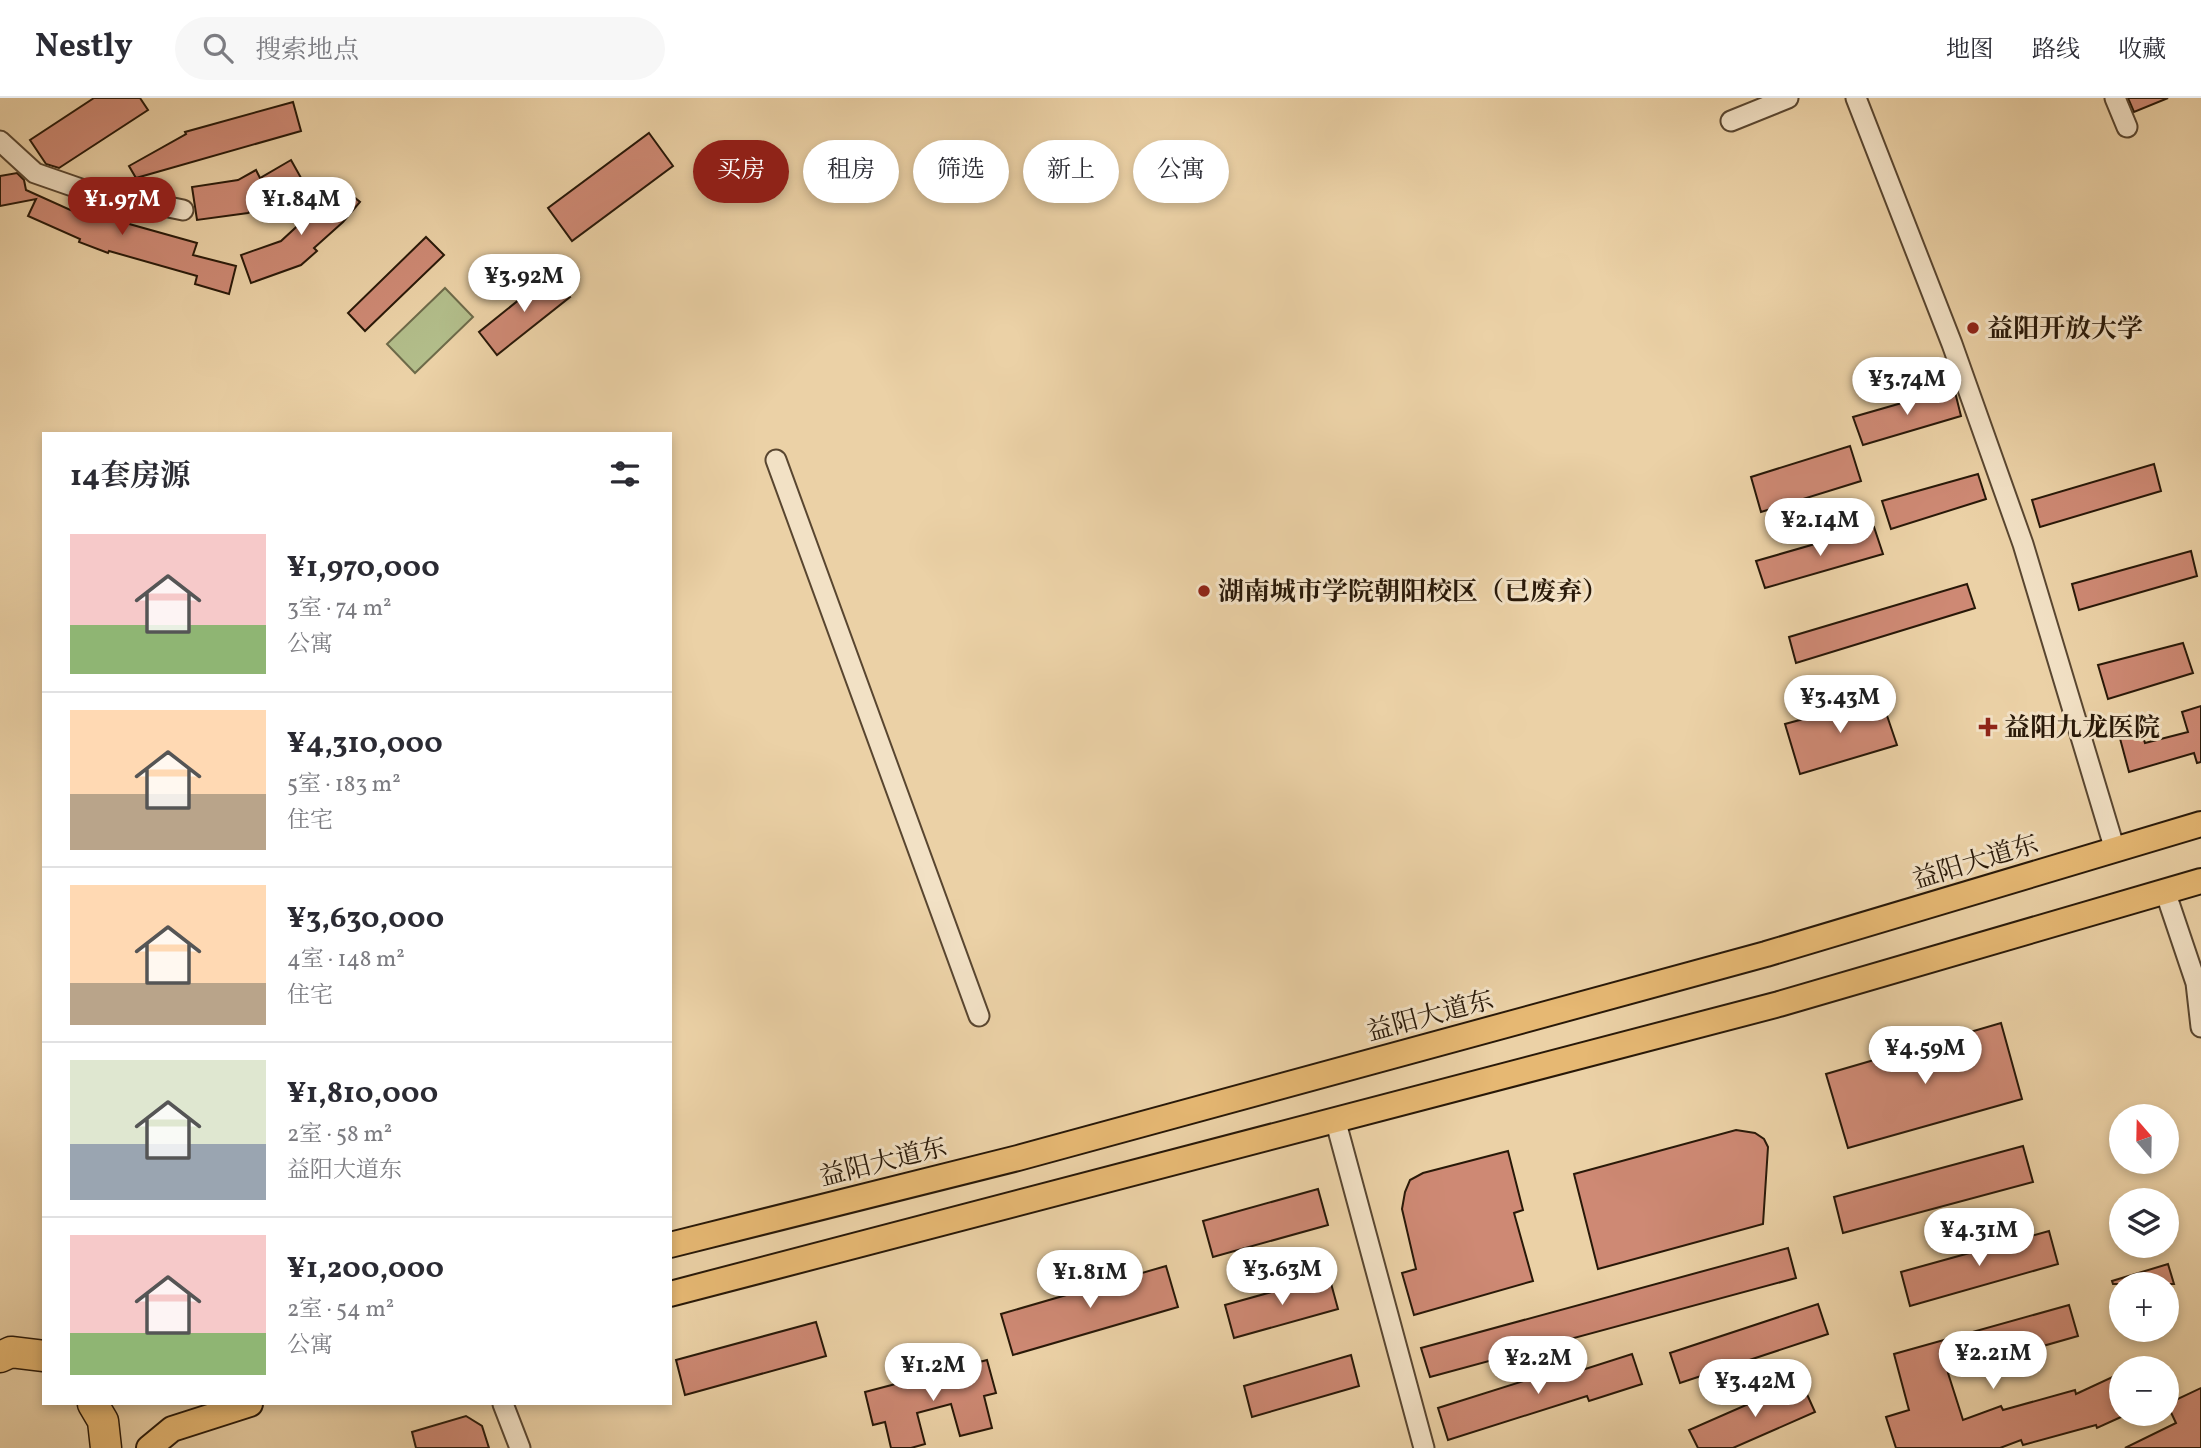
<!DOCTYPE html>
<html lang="zh">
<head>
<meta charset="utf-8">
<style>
	body { margin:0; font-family:Vollkorn,"Noto Serif SC",serif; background:#f7f7f7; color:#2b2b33; height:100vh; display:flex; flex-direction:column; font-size:26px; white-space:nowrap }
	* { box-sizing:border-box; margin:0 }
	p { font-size:23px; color:#7c7c81 }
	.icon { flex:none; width:38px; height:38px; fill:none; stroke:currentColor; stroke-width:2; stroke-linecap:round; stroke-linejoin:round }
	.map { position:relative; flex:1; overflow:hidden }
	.panel { position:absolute; left:42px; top:334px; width:630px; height:973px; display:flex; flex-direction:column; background:#fff; border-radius:0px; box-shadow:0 4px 10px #0003 }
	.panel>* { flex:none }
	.guide { position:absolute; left:693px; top:42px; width:665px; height:63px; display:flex; gap:14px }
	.needle { width:46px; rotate:340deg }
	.buttons { position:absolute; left:2109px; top:1006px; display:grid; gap:14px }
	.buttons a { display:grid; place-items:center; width:70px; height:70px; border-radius:50%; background:#fff; box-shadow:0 4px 10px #0003; font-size:35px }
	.price { position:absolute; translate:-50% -60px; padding:0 16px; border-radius:24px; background:#fff; color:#222; font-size:23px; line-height:46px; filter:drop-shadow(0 2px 4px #0008) }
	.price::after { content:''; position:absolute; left:50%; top:42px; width:21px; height:16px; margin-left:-10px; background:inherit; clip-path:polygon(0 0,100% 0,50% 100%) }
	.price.selected { background:#8f2418; color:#fff }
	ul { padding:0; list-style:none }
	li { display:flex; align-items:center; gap:21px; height:175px; padding:0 28px }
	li+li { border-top:2px solid #e1e1e2 }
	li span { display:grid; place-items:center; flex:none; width:196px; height:140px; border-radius:0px; color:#555 }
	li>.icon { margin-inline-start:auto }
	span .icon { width:84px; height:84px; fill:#fffc; stroke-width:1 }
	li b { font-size:30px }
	h2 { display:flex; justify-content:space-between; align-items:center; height:84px; padding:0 28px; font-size:30px }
	.tag { padding:0 24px; border-radius:32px; background:#fff; box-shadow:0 4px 10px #0003; font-size:24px; line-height:63px }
	.tag.selected { background:#8f2418; color:#fff }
	header { display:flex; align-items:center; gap:42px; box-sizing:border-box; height:98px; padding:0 35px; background:#fff; border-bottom:2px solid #e1e1e2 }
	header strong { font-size:33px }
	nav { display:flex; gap:38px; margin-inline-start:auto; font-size:24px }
	.search { width:490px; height:63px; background:#f7f7f7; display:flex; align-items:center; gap:18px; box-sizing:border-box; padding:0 24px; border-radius:38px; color:#7c7c81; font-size:26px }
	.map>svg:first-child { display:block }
	.green { fill:#b2bd8a; stroke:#6d6a49; stroke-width:2 }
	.building { fill:#ce8974; stroke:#281808; stroke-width:2 }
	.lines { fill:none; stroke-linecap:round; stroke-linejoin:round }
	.minor-casing { stroke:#594630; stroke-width:23 }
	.major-casing { stroke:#281808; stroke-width:28 }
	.highway-casing { stroke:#281808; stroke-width:33 }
	.minor { stroke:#f2e1c5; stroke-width:19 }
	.major { stroke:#e6b873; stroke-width:24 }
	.highway { stroke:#e6b873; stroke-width:30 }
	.poi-dot { fill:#8f2418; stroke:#f2e1c5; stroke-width:2.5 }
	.labels { text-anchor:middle; stroke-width:6; stroke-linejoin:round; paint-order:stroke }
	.poi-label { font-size:26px; font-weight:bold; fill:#281808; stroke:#f2e1c5; text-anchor:start }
	.street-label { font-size:26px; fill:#281808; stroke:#f2e1c5 }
</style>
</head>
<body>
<header>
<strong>Nestly</strong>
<div class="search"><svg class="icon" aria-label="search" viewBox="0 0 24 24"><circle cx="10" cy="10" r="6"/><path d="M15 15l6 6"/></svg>搜索地点</div>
<nav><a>地图</a><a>路线</a><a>收藏</a></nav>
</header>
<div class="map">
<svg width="2201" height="1350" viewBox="0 0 2201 1350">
	<rect width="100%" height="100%" fill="#ebd1a6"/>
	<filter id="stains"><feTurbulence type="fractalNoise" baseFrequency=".00286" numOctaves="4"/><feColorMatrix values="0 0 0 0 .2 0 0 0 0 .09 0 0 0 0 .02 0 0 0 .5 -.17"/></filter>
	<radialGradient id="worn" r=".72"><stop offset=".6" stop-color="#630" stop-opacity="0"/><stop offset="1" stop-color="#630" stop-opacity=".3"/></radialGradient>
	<polygon class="green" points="445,190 473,219 415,275 387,246"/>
	<g class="building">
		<polygon points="94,0 140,0 148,12 59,70 46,66 30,42"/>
		<polygon points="2128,0 2168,0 2134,14"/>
		<polygon points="293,4 301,33 136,80 129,68 186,36 185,34"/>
		<polygon points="649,35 673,68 572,143 548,110"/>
		<polygon points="291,62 305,87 278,102 277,99 248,115 197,122 192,89 238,82 256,72 260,80"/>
		<polygon points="17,75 24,82 26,92 88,120 90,115 197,145 193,157 236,168 229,196 195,186 197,178 109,153 108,155 79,144 80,141 28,118 36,101 0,108 0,78"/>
		<polygon points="338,86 360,104 343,124 314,150 317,153 301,167 251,185 241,157 281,143 307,119 305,118"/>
		<polygon points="426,139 444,157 365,233 348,215"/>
		<polygon points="551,176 570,199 497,257 479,234"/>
		<polygon points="1954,290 1961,318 1863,347 1853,319"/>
		<polygon points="1850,348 1861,383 1761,414 1751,379"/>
		<polygon points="2154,366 2161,393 2040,429 2032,402"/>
		<polygon points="1978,376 1986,401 1891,431 1882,403"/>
		<polygon points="1874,429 1883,456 1765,490 1756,463"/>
		<polygon points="2191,453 2197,478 2079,512 2072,486"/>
		<polygon points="1967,486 1975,510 1796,565 1789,539"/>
		<polygon points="2183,545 2193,575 2108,601 2098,567"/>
		<polygon points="1881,600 1897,647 1800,676 1785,626"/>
		<polygon points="2201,608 2201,664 2197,665 2194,655 2129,674 2118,633 2139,627 2145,645 2188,634 2182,614"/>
		<polygon points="2001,925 2022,1001 1848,1050 1826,976"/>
		<polygon points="1736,1032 1755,1035 1764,1041 1768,1049 1763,1126 1598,1171 1574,1076"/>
		<polygon points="2023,1048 2033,1084 1843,1135 1834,1099"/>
		<polygon points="1508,1053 1523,1112 1514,1115 1533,1183 1414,1217 1402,1175 1416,1171 1402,1111 1405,1094 1410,1082 1423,1075"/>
		<polygon points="1318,1091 1328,1127 1213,1159 1203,1123"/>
		<polygon points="2049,1133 2058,1166 1910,1208 1901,1174"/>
		<polygon points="1788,1150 1796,1180 1430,1279 1421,1250"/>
		<polygon points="2168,1166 2174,1186 2113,1186 2112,1183"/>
		<polygon points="1166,1168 1178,1209 1013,1257 1001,1216"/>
		<polygon points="1329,1178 1338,1211 1234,1240 1225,1207"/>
		<polygon points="1818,1206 1828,1236 1680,1285 1670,1255"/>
		<polygon points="2069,1207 2078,1238 1948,1275 1963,1322 2001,1308 2003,1312 2075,1292 2076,1296 2121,1275 2121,1319 2097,1330 2096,1327 2023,1347 2021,1342 2000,1350 1896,1350 1886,1319 1909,1312 1894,1256"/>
		<polygon points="816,1224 826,1258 685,1297 676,1262"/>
		<polygon points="1632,1256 1642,1286 1589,1303 1587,1298 1448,1342 1438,1310 1552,1274 1554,1281"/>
		<polygon points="1351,1257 1359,1288 1252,1319 1244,1288"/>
		<polygon points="987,1262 996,1295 984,1298 992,1330 960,1338 951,1306 917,1315 925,1346 911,1350 891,1350 885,1324 873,1327 865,1294"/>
		<polygon points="1801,1283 1815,1314 1733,1350 1698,1350 1689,1332"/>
		<polygon points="2201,1290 2201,1350 2125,1350 2176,1325 2167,1306"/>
		<polygon points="466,1318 482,1328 489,1350 416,1350 412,1334"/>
	</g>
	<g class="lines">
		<defs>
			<g id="minor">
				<polyline points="1856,0 1952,246 2023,446 2115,752"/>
				<polyline points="2115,0 2127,29"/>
				<polyline points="1731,23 1788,0"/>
				<polyline points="0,43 35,75 81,91 183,112"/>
				<polyline points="776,362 979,918"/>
				<polyline points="2165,793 2196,885 2201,929"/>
				<polyline points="1335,1021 1424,1350"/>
				<polyline points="503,1306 520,1350"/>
			</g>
			<g id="major">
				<polyline points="670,1147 1018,1060 1766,856 2201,726"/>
				<polyline points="670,1196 1779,906 2201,783"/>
				<polyline points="149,1350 172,1331 250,1306"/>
			</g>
			<g id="highway">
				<polyline points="0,1259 11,1254 44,1258"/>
				<polyline points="93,1306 103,1323 106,1350"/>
			</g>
		</defs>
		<use href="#minor" class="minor-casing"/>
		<use href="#major" class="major-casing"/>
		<use href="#highway" class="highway-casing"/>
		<use href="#minor" class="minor"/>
		<use href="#major" class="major"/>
		<use href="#highway" class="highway"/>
	</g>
	<g class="poi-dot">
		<circle cx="1973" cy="230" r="7"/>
		<circle cx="1204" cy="493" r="7"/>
		<path d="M1984.5 618.5h7v7h7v7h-7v7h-7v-7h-7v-7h7z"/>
	</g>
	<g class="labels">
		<g class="poi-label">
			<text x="1987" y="239">益阳开放大学</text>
			<text x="1218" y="502">湖南城市学院朝阳校区（已废弃）</text>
			<text x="2004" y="638">益阳九龙医院</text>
		</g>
		<g class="street-label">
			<text transform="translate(1975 763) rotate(-17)" y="9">益阳大道东</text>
			<text transform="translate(1430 917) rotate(-15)" y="9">益阳大道东</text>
			<text transform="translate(883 1063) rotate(-14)" y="9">益阳大道东</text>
		</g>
	</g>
	<rect width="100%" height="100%" filter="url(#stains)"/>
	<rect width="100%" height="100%" fill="url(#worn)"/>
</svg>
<div class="buttons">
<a><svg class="needle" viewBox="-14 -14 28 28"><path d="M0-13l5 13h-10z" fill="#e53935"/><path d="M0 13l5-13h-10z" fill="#7c7c81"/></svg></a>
<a><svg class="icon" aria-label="layers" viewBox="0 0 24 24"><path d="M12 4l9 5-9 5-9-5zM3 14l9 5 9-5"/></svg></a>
<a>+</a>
<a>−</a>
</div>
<b class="price selected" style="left:122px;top:139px">¥1.97M</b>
<b class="price" style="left:301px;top:139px">¥1.84M</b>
<b class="price" style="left:524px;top:216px">¥3.92M</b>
<b class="price" style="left:1907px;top:319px">¥3.74M</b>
<b class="price" style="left:1820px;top:460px">¥2.14M</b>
<b class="price" style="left:1840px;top:637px">¥3.43M</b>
<b class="price" style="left:1925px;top:988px">¥4.59M</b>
<b class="price" style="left:1979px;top:1170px">¥4.31M</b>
<b class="price" style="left:1282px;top:1209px">¥3.63M</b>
<b class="price" style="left:1090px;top:1212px">¥1.81M</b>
<b class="price" style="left:1993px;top:1293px">¥2.21M</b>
<b class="price" style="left:1538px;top:1298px">¥2.2M</b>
<b class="price" style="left:933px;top:1305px">¥1.2M</b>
<b class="price" style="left:1755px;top:1321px">¥3.42M</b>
<div class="guide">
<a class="tag selected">买房</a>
<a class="tag">租房</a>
<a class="tag">筛选</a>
<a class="tag">新上</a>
<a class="tag">公寓</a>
</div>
<section class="panel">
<h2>14套房源<svg class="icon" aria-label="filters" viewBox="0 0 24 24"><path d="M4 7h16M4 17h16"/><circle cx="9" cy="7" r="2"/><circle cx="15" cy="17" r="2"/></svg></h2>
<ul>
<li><span style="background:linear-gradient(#f6c9c9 65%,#8fb573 0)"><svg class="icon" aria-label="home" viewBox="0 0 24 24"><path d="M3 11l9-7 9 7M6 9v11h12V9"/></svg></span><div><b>¥1,970,000</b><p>3室 · 74 m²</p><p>公寓</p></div></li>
<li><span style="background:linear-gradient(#ffd9b3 60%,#b9a48a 0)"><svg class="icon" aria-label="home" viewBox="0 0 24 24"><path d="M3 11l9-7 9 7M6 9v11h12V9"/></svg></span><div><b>¥4,310,000</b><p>5室 · 183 m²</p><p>住宅</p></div></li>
<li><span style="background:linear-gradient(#ffd9b3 70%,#b9a48a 0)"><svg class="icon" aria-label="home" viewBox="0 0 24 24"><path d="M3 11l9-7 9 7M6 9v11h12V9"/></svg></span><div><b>¥3,630,000</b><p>4室 · 148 m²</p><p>住宅</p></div></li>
<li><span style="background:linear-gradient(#dfe7d0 60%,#9aa5b1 0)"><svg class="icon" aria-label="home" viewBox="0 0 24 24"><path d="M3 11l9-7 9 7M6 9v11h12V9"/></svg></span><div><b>¥1,810,000</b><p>2室 · 58 m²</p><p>益阳大道东</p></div></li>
<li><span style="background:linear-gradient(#f6c9c9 70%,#8fb573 0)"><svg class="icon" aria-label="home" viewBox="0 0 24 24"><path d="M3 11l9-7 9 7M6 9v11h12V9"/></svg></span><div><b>¥1,200,000</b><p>2室 · 54 m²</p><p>公寓</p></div></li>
</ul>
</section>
</div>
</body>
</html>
